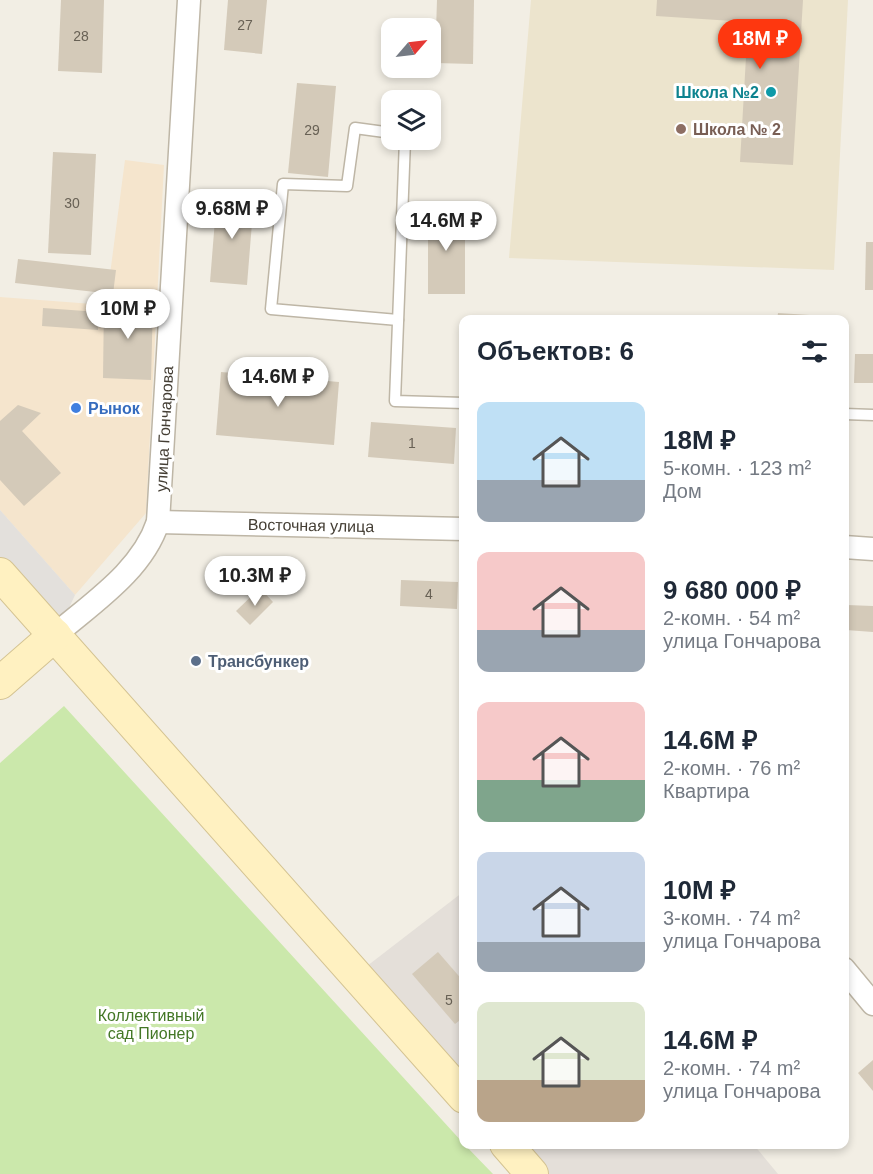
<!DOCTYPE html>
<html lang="ru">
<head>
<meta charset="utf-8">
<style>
	body { margin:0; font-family:Arial,sans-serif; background:#f2f2f3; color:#1f2937; height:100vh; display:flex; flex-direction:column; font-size:22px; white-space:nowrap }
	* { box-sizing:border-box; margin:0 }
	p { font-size:20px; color:#747a83 }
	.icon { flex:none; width:33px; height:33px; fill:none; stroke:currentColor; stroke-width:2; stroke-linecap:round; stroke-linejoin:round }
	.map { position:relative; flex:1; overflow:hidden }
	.drawer { position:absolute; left:459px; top:315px; width:390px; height:834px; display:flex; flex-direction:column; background:#fff; border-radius:12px; box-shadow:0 3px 9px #0003 }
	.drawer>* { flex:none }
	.needle { width:39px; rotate:62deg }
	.tools { position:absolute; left:381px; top:18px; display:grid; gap:12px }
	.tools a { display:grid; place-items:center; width:60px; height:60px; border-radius:12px; background:#fff; box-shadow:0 3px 9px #0003; font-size:30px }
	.price { position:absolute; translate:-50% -51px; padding:0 14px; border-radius:21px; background:#fff; color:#222; font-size:20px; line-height:39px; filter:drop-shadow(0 2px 3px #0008) }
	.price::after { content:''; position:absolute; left:50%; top:36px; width:18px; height:14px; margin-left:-9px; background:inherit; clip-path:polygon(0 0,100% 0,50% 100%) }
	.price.on { background:#fe370f; color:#fff }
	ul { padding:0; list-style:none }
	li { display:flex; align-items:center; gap:18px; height:150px; padding:0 18px }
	li span { display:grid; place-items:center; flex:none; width:168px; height:120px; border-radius:12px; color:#555 }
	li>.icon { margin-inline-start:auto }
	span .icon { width:72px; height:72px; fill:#fffc; stroke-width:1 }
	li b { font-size:26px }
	h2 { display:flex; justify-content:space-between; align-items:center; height:72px; padding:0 18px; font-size:26px }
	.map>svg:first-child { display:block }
	.commercial { fill:#f5e5cd }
	.industrial { fill:#e4dfd9 }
	.education { fill:#ece4cd }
	.green { fill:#cbe8ab }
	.parking { fill:#e3e0dc }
	.building { fill:#d4cab9 }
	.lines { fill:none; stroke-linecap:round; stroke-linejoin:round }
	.lane-casing { stroke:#beb6a6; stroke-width:13 }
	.street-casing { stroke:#beb6a6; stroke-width:25 }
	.secondary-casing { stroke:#d4c392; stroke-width:34 }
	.lane { stroke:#fff; stroke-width:10 }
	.street { stroke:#fff; stroke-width:22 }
	.secondary { stroke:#fff1c1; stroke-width:32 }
	.culture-dot { fill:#0f9aa8; stroke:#fff; stroke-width:2 }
	.education-dot { fill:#8d6e63; stroke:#fff; stroke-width:2 }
	.shop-dot { fill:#3f7fe0; stroke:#fff; stroke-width:2 }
	.service-dot { fill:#5c6f8a; stroke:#fff; stroke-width:2 }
	.labels { text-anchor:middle; stroke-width:6; stroke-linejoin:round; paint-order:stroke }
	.number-label { font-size:14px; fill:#686155 }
	.culture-label { font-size:16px; font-weight:bold; fill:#0d838f; stroke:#fff; text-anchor:end }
	.education-label { font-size:16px; font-weight:bold; fill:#785e54; stroke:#fff; text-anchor:start }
	.shop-label { font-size:16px; font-weight:bold; fill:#366cbe; stroke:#fff; text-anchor:start }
	.street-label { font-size:16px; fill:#443e34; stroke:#fff }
	.service-label { font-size:16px; font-weight:bold; fill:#4e5e75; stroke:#fff; text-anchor:start }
	.park-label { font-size:16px; fill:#437726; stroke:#fff }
</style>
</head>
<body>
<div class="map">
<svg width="873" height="1174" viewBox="0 0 873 1174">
	<rect width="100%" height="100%" fill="#f2eee4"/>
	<polygon class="commercial" points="125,160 164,165 146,513 75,595 0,510 0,297 106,305"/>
	<g class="industrial">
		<polygon points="463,892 463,1088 358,973"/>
		<polygon points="515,1145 754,1145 778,1174 542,1174"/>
	</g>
	<polygon class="education" points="531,0 848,0 834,270 509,258"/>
	<polygon class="green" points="64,706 464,1144 493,1174 0,1174 0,763"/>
	<polygon class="parking" points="0,510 75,595 61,625 0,557"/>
	<g class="building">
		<polygon points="61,0 104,0 102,73 58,71"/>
		<polygon points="228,0 267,0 262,54 224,50"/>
		<polygon points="437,0 474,0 473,64 435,63"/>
		<polygon points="657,0 803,0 793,165 740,162 748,22 656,16"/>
		<polygon points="297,83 336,86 328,177 288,173"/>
		<polygon points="53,152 96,154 91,255 48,253"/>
		<polygon points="217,195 254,198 247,285 210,282"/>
		<rect x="428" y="210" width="37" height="84"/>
		<polygon points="866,242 873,242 873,290 865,290"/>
		<polygon points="18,259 116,270 113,294 15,283"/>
		<polygon points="104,301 153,302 151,380 103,378"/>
		<polygon points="43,308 99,312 98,330 42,326"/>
		<polygon points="778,313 825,316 824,320 777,320"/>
		<polygon points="855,354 873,354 873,383 854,383"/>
		<polygon points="221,372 339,382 334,445 216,435"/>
		<polygon points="18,405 41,413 22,431 61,473 24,506 0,480 0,421"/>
		<polygon points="371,422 456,428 454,464 368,457"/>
		<polygon points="401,580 458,582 457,609 400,606"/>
		<polygon points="260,588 273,602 250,625 236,611"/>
		<polygon points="847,605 873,606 873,632 846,630"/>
		<polygon points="438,952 464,982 464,1017 455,1024 412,974"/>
		<polygon points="873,1060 873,1091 858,1073"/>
	</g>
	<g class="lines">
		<defs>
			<g id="lane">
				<polyline points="392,133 355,128 347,186 283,184 271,309 398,320"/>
				<polyline points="405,140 395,401 464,403"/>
				<polyline points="844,414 873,415"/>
			</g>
			<g id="street">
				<polyline points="158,522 464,529"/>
				<polyline points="844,547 873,549"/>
				<path d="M55,635C92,603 142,571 158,522L189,0"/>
				<polyline points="844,969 873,1004"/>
			</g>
			<g id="secondary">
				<polyline points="0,574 464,1097"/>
				<polyline points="0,683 55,635"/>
				<polyline points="506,1144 532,1174"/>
			</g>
		</defs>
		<use href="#lane" class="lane-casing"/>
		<use href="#street" class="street-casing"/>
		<use href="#secondary" class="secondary-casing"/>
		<use href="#lane" class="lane"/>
		<use href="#street" class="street"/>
		<use href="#secondary" class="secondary"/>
	</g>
	<circle class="culture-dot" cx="771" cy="92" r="6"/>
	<circle class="education-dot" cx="681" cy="129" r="6"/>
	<circle class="shop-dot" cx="76" cy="408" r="6"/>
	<circle class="service-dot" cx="196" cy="661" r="6"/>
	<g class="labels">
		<g class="number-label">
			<text x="245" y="30">27</text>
			<text x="81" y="41">28</text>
			<text x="312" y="135">29</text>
			<text x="72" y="208">30</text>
			<text x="412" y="448">1</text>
			<text x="429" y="599">4</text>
			<text x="449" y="1005">5</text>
		</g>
		<g class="culture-label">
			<text x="759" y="98">Школа №2</text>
		</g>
		<g class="education-label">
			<text x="693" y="135">Школа № 2</text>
		</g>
		<g class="shop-label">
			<text x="88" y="414">Рынок</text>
		</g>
		<g class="street-label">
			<text transform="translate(164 429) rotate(-87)" y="6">улица Гончарова</text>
			<text transform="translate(311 525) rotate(1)" y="6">Восточная улица</text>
		</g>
		<g class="service-label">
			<text x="208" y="667">Трансбункер</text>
		</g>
		<g class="park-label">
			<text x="151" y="1021">Коллективный<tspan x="151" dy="18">сад Пионер</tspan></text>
		</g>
	</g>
</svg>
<div class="tools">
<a><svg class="needle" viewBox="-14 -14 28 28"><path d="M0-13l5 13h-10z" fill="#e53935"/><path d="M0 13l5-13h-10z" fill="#747a83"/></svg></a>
<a><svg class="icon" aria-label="layers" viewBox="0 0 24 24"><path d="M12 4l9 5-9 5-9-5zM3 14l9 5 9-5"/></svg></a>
</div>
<b class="price on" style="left:760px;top:70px">18M ₽</b>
<b class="price" style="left:232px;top:240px">9.68M ₽</b>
<b class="price" style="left:446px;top:252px">14.6M ₽</b>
<b class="price" style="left:128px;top:340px">10M ₽</b>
<b class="price" style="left:278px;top:408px">14.6M ₽</b>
<b class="price" style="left:255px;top:607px">10.3M ₽</b>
<section class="drawer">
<h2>Объектов: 6<svg class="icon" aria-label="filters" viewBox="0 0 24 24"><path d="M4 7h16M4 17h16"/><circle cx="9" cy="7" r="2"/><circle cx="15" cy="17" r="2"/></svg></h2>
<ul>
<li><span style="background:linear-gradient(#bfe0f5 65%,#9aa5b1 0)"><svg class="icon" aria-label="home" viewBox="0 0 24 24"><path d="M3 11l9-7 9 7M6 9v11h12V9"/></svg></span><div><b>18M ₽</b><p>5-комн. · 123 m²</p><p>Дом</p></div></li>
<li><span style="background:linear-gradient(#f6c9c9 65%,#9aa5b1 0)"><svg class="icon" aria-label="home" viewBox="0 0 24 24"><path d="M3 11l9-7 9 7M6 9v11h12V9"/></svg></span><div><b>9 680 000 ₽</b><p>2-комн. · 54 m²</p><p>улица Гончарова</p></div></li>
<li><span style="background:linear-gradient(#f6c9c9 65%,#7fa58c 0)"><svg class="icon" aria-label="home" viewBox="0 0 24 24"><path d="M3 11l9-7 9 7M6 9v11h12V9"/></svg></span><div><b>14.6M ₽</b><p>2-комн. · 76 m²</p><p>Квартира</p></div></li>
<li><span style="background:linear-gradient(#c9d6e8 75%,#9aa5b1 0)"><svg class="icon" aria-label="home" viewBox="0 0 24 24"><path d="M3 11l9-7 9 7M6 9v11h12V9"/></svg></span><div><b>10M ₽</b><p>3-комн. · 74 m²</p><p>улица Гончарова</p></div></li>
<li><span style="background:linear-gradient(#dfe7d0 65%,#b9a48a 0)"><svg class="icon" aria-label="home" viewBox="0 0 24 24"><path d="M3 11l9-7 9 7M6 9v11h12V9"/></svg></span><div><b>14.6M ₽</b><p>2-комн. · 74 m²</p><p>улица Гончарова</p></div></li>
</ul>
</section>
</div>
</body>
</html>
